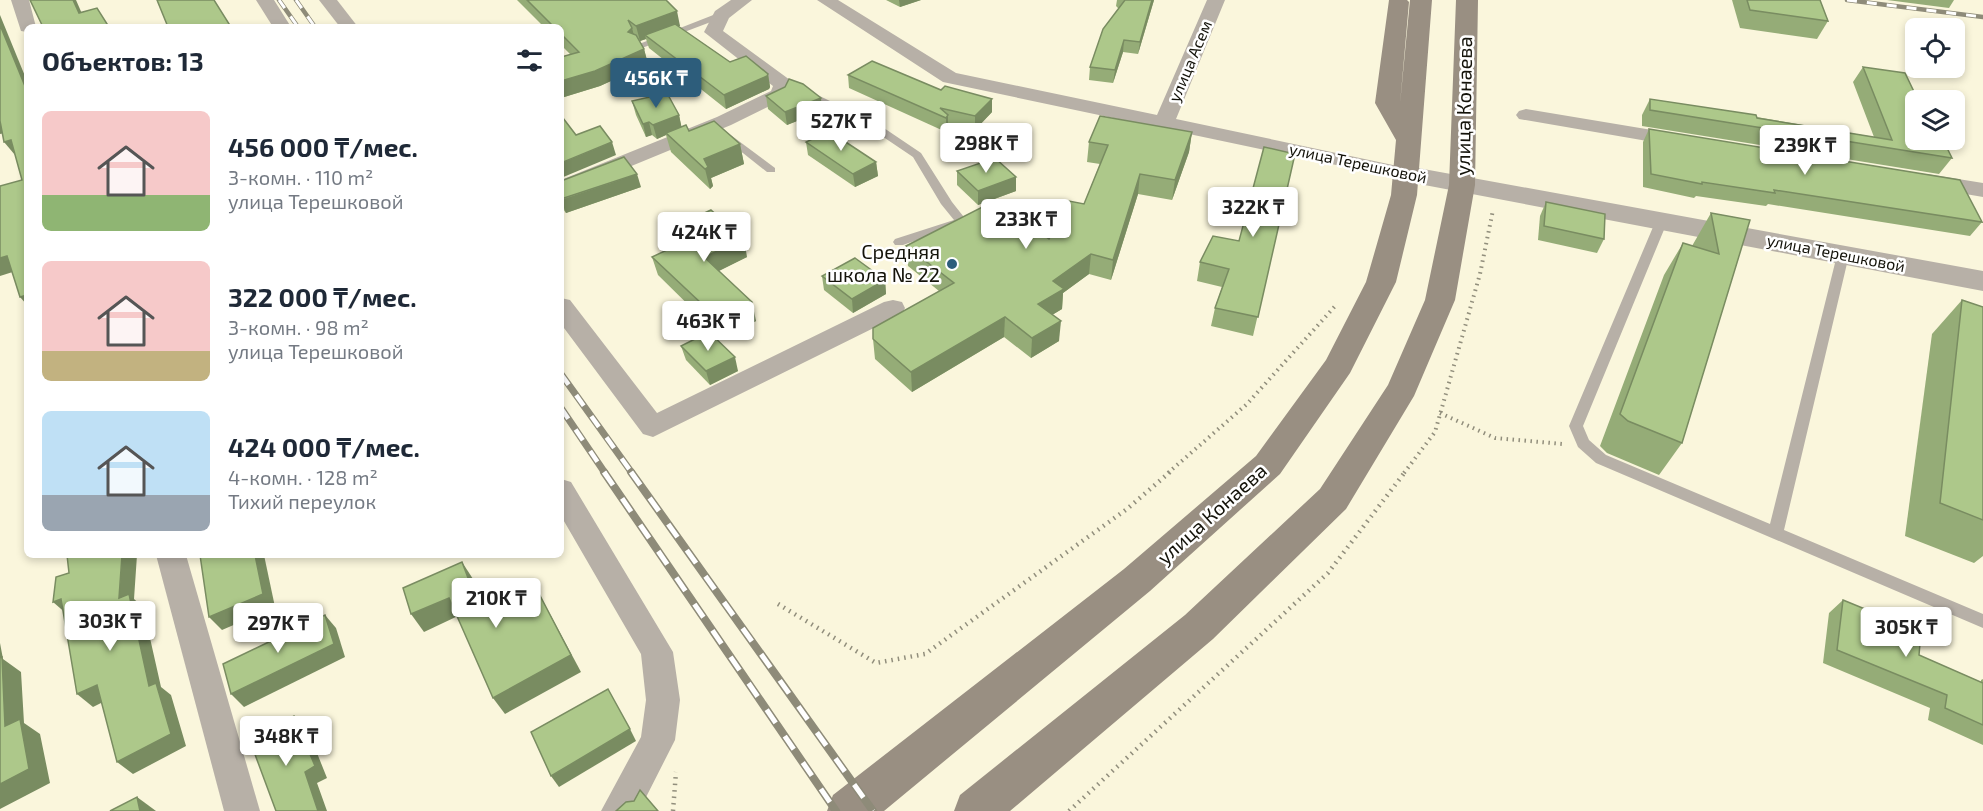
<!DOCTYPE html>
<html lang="ru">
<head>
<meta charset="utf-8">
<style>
	body { margin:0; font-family:"Exo 2",sans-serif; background:#f6f6f7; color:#1f2937; height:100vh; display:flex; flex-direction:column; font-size:22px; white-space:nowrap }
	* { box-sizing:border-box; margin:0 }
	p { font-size:20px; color:#747a83 }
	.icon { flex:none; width:33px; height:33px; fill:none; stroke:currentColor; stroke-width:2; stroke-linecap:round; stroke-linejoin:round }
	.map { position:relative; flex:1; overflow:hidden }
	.sheet { position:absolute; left:24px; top:24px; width:540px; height:534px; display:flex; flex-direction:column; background:#fff; border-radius:9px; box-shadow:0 3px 9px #0003 }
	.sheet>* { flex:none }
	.tools { position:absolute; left:1905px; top:18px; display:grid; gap:12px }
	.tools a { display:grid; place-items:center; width:60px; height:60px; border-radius:9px; background:#fff; box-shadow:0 3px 9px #0003; font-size:30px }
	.price { position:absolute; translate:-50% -51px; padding:0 14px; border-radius:6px; background:#fff; color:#222; font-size:20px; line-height:39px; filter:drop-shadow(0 2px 3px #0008) }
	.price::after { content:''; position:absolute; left:50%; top:36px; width:18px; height:14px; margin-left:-9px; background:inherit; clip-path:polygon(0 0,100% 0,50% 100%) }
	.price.active { background:#2d5d7b; color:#fff }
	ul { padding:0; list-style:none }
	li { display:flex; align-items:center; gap:18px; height:150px; padding:0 18px }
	li span { display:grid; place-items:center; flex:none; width:168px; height:120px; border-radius:9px; color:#555 }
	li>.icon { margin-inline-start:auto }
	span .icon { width:72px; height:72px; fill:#fffc; stroke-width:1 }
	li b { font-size:26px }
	h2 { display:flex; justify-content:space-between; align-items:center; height:72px; padding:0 18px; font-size:26px }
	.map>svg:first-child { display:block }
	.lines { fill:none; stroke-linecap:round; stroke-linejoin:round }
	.path-far1 { stroke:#918e7c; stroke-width:4; stroke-dasharray:1.5 4.5; stroke-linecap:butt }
	.path { stroke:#918e7c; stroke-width:4.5; stroke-dasharray:1.5 5; stroke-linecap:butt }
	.service { fill:#b7b0a7; fill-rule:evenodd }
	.minor { fill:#b7b0a7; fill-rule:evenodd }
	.tertiary { fill:#b7b0a7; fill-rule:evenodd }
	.secondary { fill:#998f82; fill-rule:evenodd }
	.rail-far2-casing { stroke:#8e8b79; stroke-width:4.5 }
	.rail-far1-casing { stroke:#8e8b79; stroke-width:7 }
	.rail-casing { stroke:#8e8b79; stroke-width:8 }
	.rail-far2 { stroke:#fff; stroke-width:3; stroke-dasharray:10; stroke-linecap:butt }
	.rail-far1 { stroke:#fff; stroke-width:4.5; stroke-dasharray:13; stroke-linecap:butt }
	.rail { stroke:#fff; stroke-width:5; stroke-dasharray:16; stroke-linecap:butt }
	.wall { fill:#95ac77 }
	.shaded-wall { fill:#798c61 }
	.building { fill:#adc88a; stroke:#798c61; stroke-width:1.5 }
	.poi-dot { fill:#2d5d7b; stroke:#fff; stroke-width:2 }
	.labels { text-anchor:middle; stroke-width:5; stroke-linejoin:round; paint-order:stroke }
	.far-street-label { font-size:16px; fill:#14130a; stroke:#fff }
	.street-label { font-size:20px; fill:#14130a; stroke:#fff }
	.poi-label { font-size:20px; fill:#14130a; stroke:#fff; text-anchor:end }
</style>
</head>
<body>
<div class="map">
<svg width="1983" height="811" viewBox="0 0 1983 811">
	<rect width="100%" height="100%" fill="#faf6dc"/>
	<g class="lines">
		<g class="path-far1">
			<polyline points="1440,413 1495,438 1563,444"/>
			<polyline points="1168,473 1247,404 1337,304"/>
			<polyline points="1404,473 1435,432 1480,274 1493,210"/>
		</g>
		<g class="path">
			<polyline points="778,604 876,663 925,654 1127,509 1170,472"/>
			<polyline points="673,811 676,772"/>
			<polyline points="1069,811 1328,573 1405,472"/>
		</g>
		<g class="service">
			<polygon points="721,12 725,15 724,17 642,48 634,46"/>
			<polygon points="805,89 878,124 921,153 952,202 967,221 965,223 903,245 895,245 893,242 895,239 954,220 941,204 913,157 870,128 802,94 800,92"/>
			<polygon points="728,133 775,168 775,172 767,172 724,138 724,134"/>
			<polygon points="1662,217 1668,220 1583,426 1589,440 1606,455 1770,524 1837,255 1839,252 1847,252 1849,255 1784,530 1983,614 1983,628 1596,463 1578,447 1569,426 1656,220"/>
		</g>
		<g class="minor">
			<polygon points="11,0 29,0 36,27 27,27 27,32 21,31"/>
			<polygon points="256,0 274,0 291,27 273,27"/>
			<polygon points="319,0 337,0 358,27 340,27"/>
			<polygon points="731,0 752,0 729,18 723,31 790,80 793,84 786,98 731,125 561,195 561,180 717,117 771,91 773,86 704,32 715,11"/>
			<polygon points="817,0 838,0 956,73 1157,115 1207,0 1225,0 1176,119 1407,168 1415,169 1418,174 1415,179 1407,180 943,82"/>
			<polygon points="1526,109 1682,135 1689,137 1692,141 1689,145 1682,147 1519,119 1516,115 1519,111"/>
			<polygon points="1927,174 1983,183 1983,197 1919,186 1916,181 1919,176"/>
			<polygon points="561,298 570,300 657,413 884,302 893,300 902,302 905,308 902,314 653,437 643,434 561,324"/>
			<polygon points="561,479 571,482 673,652 680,700 675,740 639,811 601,811 641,737 646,700 641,654 561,516"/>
			<polygon points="156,555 186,555 260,811 224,811"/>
		</g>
		<polygon class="tertiary" points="1407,166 1983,271 1983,291 1398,180 1394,174 1398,168"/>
		<g class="secondary">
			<polygon points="1389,0 1407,0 1409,2 1400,104 1410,0 1432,0 1417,195 1396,282 1350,373 1280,474 1150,591 884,811 827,811 833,795 1124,569 1256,456 1326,360 1366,282 1391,195 1396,140 1375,103"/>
			<polygon points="1456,0 1478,0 1475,185 1455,300 1414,396 1346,509 1213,639 1010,811 954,811 960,795 1185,615 1320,489 1388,385 1425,300 1449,185"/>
		</g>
		<defs>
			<g id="rail-far2">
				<polyline points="279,0 298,27"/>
				<polyline points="296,0 315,27"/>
				<polyline points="1847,0 1983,17"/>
			</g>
			<g id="rail-far1">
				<polyline points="561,374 632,473"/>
				<polyline points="561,408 605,473"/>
			</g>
			<g id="rail">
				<polyline points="604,472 836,811"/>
				<polyline points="631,472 873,811"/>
			</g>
		</defs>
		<use href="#rail-far2" class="rail-far2-casing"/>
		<use href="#rail-far1" class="rail-far1-casing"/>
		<use href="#rail" class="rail-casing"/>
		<use href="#rail-far2" class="rail-far2"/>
		<use href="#rail-far1" class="rail-far1"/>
		<use href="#rail" class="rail"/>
	</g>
	<g class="wall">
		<polygon points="517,0 666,0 680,26 678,26 730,62 768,74 770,87 769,89 726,109 649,48 646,39 640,41 644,49 648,64 600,86 561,98 561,57 571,55 561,45 561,27 544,27"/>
		<polygon points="886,0 921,0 900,7"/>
		<polygon points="1117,0 1154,0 1138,54 1123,52 1113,83 1089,80 1090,67 1119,9 1116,6"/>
		<polygon points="1732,0 1820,0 1828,21 1817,39 1740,28"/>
		<polygon points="1887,0 1954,0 1949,8"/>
		<polygon points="1863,67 1939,147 1952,158 1939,174 1642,126 1642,115 1650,99 1874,137 1853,82"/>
		<polygon points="848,75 992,112 975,130 948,123 948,128 946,132 849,88"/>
		<polygon points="766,96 822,111 787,125 768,109"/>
		<polygon points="632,101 679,115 681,126 689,131 740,144 744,164 711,178 713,186 710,189 671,152 666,135 657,139 652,135 646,137 636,115"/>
		<polygon points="1649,129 1982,222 1970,236 1768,204 1766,206 1696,196 1694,198 1643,187 1643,142"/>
		<polygon points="1192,132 1189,152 1172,200 1138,194 1111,280 1089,274 1063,293 1062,309 1052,315 1059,341 1031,358 1004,337 912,392 875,359 873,339 939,291 908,266 906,246 1049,239 1084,204 1100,164 1087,162 1089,142"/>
		<polygon points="806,142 876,162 878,176 855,187 808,155"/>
		<polygon points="1295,154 1253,336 1211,326 1215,308 1222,287 1197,281 1200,262 1239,241"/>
		<polygon points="957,171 1016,177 1016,191 978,205 957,185"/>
		<polygon points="561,181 641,187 566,213 561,206"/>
		<polygon points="1546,202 1604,239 1597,253 1538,240 1540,216"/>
		<polygon points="1711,213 1750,220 1682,443 1659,475 1607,453 1600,446 1664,275 1683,243 1692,246"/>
		<polygon points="670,229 747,257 718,271 756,321 722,338 658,275 652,257 674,247"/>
		<polygon points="822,276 885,280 886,294 853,313 824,290"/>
		<polygon points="1962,300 1983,307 1983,556 1974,563 1905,536 1932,334"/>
		<polygon points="681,346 738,371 710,385 686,360"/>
		<polygon points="1843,600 1919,655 1981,682 1981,680 1983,679 1983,750 1983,745 1928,720 1930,708 1823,663 1829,613"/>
	</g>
	<g class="shaded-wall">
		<polygon points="73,0 76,0 87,25 79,13"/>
		<polygon points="899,0 921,0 900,7"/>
		<polygon points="1152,0 1154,0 1138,54 1140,42"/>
		<polygon points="677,11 680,26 649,38 645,35 646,39 640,41 636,26"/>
		<polygon points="0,15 27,81 27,91 0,25"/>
		<polygon points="632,28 636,43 628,32"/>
		<polygon points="1124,40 1123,52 1113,83 1115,70"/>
		<polygon points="644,49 648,64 600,86 561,98 561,81"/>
		<polygon points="768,74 770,87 769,89 726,109 724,95"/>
		<polygon points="821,98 822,111 787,125 785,112"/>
		<polygon points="992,99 992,112 975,130 975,116"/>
		<polygon points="679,115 682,129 666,133 666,135 657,139 653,125"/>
		<polygon points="948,115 948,128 946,132 946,118"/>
		<polygon points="0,119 10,132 0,134"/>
		<polygon points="649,122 652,135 646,137 643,124"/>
		<polygon points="1192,132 1189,152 1172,200 1175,180"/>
		<polygon points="11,140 15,155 4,142"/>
		<polygon points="612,142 616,155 561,178 561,163"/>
		<polygon points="740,144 744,164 711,178 713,186 710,189 705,169 704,159"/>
		<polygon points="876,162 878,176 855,187 853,174"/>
		<polygon points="637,174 641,187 566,213 561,200"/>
		<polygon points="1140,174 1138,194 1111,280 1113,260"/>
		<polygon points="1016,177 1016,191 978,205 978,191"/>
		<polygon points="744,239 747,257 709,276 704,257"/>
		<polygon points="1091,254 1089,274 1063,293 1062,309 1037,324 1038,304 1053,281"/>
		<polygon points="7,256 19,270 0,276 0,258"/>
		<polygon points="885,280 886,294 853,313 852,299"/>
		<polygon points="27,295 27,305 20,297"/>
		<polygon points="752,302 756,321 722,338 718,319"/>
		<polygon points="1005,317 1004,337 912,392 911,372"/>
		<polygon points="1061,321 1059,341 1031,358 1032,338"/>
		<polygon points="735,357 738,371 710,385 706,371"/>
		<polygon points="122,555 138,555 137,555 134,599 143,607 161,687 171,695 186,746 133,774 117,762 149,686 119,598"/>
		<polygon points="255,555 264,555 275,607 222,630 209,617"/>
		<polygon points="462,562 473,579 493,632 482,615"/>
		<polygon points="536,588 581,672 505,714 493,698"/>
		<polygon points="449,598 460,615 424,632 411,614"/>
		<polygon points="61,599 68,615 53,602"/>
		<polygon points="325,615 336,628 345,657 244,707 231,694"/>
		<polygon points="0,643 3,659 21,672 24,723 40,734 50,783 0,809 0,784 5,726 0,674"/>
		<polygon points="97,685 113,697 93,707 77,694"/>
		<polygon points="294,716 307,728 327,778 317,783 327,811 318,811 305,772"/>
		<polygon points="630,729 636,741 559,787 551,776"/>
		<polygon points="137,797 156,811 140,811"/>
	</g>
	<g class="building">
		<polygon points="30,0 73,0 79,13 97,8 109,27 43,27"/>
		<polygon points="157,0 214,0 231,27 168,27"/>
		<polygon points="527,0 666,0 677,11 636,26 628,20 632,28 628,32 636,35 644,49 595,71 561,81 561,57 579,52 561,34 561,27 554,27"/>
		<polygon points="1125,0 1152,0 1140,42 1124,40 1115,70 1090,67 1103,29"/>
		<polygon points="1747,0 1820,0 1828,21 1750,10"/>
		<polygon points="675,24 730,62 746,56 768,74 767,76 724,95 645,35"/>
		<polygon points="0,25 27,91 27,295 20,297 7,256 0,258 0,186 22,180 11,140 4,142 0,121"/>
		<polygon points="872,61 941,90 945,86 992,99 975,116 940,108 948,115 946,118 848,75"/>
		<polygon points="1863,67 1905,73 1918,100 1916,100 1916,140 1935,140 1939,147 1947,148 1952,158 1650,110 1650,99 1756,115 1757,118 1892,140"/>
		<polygon points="789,79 803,84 821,98 785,112 766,96 785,87"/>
		<polygon points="667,93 679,115 653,125 649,122 643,124 632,101"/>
		<polygon points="1100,116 1192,132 1175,180 1140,174 1113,260 1091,254 1053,281 1064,289 1038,304 1061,321 1032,338 1005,317 911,372 873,339 873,328 954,283 906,246 994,201 1049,239 1069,201 1084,204 1108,145 1089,142"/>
		<polygon points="561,118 563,118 576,135 600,126 612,142 561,163"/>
		<polygon points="714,121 740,144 704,159 708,167 705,169 666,133 686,125 689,131"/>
		<polygon points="1649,129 1960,180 1982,222 1774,190 1775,193 1702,182 1702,184 1651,174"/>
		<polygon points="829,131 876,162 853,174 806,142"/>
		<polygon points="1264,147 1295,154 1258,317 1215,308 1229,269 1200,262 1213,236 1239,241"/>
		<polygon points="624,157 637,174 561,199 561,181"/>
		<polygon points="995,158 1016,177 978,191 957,171"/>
		<polygon points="1546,202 1605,214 1604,239 1544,226"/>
		<polygon points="711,210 744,239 704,257 752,302 718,319 652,257 684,242 670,229"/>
		<polygon points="1711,213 1750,220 1682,443 1628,421 1620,414 1683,243 1719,254"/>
		<polygon points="855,258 885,280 852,299 822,276"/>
		<polygon points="1962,300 1983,307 1983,520 1940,503"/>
		<polygon points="709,332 735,357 706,371 681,346"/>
		<polygon points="67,555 122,555 119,598 129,594 149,686 156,683 171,734 117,762 97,685 77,694 61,599 53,602 56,577 69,573"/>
		<polygon points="200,555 255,555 263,594 209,617"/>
		<polygon points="462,562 482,615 536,588 571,655 493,698 449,598 411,614 403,588"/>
		<polygon points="1843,600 1921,632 1919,655 1983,683 1983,725 1945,708 1947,695 1837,650"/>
		<polygon points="325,615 334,644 231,694 223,664"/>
		<polygon points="2,657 5,726 20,719 29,769 0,784 0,658"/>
		<polygon points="608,689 630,729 551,776 531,732"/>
		<polygon points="294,716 315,766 305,772 318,811 276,811 250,741"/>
		<polygon points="640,790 658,811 616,811 626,802 634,801"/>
		<polygon points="137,797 140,811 110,811"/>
	</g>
	<circle class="poi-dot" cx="952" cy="264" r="6"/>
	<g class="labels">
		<g class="far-street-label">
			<text transform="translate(1190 61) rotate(-67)" y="6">улица Асем</text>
			<text transform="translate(1358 163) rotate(12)" y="6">улица Терешковой</text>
			<text transform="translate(1836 253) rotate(11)" y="6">улица Терешковой</text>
		</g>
		<g class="street-label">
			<text transform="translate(1464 106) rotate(-89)" y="7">улица Конаева</text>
			<text transform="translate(1212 514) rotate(-42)" y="7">улица Конаева</text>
		</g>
		<g class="poi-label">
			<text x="940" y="259">Средняя<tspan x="940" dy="23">школа № 22</tspan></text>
		</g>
	</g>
</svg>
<div class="tools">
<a><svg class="icon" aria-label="locate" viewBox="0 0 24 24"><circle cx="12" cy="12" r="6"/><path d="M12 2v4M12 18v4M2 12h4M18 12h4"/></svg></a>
<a><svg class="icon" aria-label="layers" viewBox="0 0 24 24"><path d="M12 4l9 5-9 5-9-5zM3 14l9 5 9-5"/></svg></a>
</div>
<b class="price active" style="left:656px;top:109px">456K ₸</b>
<b class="price" style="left:841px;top:152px">527K ₸</b>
<b class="price" style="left:986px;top:174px">298K ₸</b>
<b class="price" style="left:1805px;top:176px">239K ₸</b>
<b class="price" style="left:1253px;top:238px">322K ₸</b>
<b class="price" style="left:1026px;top:250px">233K ₸</b>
<b class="price" style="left:704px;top:263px">424K ₸</b>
<b class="price" style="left:708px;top:352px">463K ₸</b>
<b class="price" style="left:496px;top:629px">210K ₸</b>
<b class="price" style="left:110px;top:652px">303K ₸</b>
<b class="price" style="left:278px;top:654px">297K ₸</b>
<b class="price" style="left:1906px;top:658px">305K ₸</b>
<b class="price" style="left:286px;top:767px">348K ₸</b>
<section class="sheet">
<h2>Объектов: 13<svg class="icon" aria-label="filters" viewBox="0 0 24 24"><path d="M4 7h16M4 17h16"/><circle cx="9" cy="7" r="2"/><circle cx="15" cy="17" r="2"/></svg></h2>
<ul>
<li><span style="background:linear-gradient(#f6c9c9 70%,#8fb573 0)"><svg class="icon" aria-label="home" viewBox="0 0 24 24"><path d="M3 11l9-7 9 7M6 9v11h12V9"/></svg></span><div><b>456 000 ₸/мес.</b><p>3-комн. · 110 m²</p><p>улица Терешковой</p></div></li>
<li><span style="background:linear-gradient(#f6c9c9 75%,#c2b280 0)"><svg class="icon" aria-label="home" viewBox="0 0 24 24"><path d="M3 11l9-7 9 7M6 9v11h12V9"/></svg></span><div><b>322 000 ₸/мес.</b><p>3-комн. · 98 m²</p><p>улица Терешковой</p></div></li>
<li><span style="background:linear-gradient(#bfe0f5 70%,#9aa5b1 0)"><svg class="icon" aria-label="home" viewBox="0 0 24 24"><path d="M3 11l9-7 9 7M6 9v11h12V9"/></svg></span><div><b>424 000 ₸/мес.</b><p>4-комн. · 128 m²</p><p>Тихий переулок</p></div></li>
</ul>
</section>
</div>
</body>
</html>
